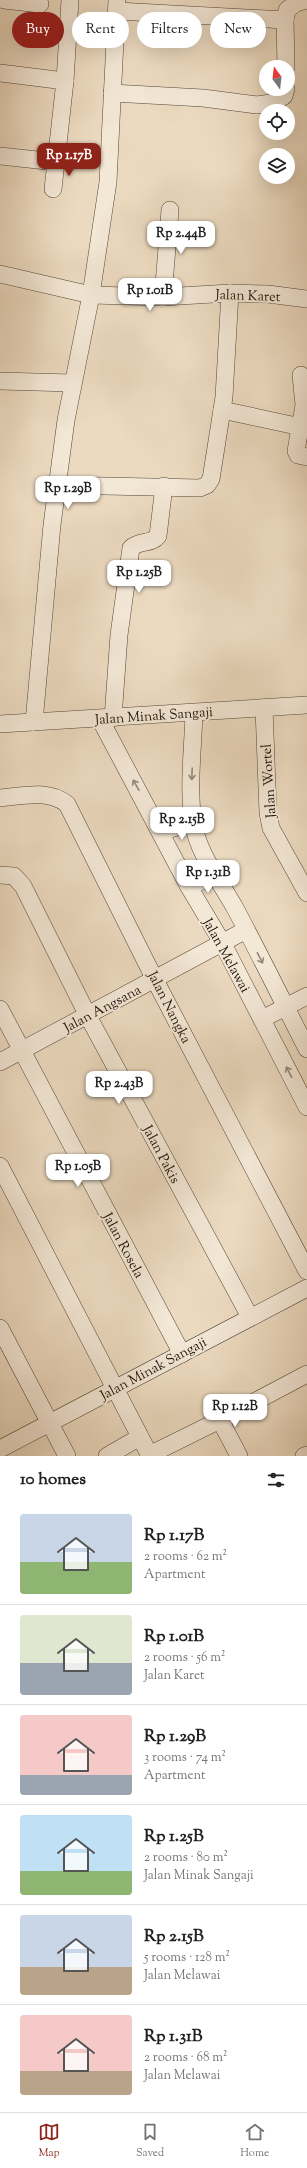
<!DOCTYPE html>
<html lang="en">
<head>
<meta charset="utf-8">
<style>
	body { margin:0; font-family:"Sorts Mill Goudy",serif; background:#f6f6f6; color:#202124; height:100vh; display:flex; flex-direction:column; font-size:15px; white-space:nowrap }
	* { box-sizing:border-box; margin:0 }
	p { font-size:13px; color:#757577 }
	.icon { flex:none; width:22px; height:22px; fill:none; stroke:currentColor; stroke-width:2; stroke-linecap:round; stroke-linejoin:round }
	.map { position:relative; height:1456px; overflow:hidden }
	.sheet { display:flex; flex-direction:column; background:#fff; flex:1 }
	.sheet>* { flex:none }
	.hud { position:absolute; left:12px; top:12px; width:283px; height:36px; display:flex; gap:8px }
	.needle { width:26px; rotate:345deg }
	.tools { position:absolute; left:259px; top:60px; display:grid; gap:8px }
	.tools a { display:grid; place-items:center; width:36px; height:36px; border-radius:50%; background:#fff; box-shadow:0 4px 16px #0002; font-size:20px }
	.price { position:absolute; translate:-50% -34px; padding:0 9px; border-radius:8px; background:#fff; color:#222; font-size:13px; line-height:26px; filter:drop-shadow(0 1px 2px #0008) }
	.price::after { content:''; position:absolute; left:50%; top:24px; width:12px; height:9px; margin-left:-6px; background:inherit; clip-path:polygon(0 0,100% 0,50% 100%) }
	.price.on { background:#8f2418; color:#fff }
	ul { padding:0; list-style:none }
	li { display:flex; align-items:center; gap:12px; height:100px; padding:0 20px }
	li+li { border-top:1px solid #e0e0e0 }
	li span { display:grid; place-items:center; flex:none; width:112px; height:80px; border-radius:4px; color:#555 }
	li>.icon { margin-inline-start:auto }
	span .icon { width:48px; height:48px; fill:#fffc; stroke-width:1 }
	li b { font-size:17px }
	h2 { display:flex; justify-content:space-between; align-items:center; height:48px; padding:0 20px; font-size:17px }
	.tag { padding:0 14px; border-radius:18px; background:#fff; box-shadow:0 4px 16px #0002; font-size:14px; line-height:36px }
	.tag.on { background:#8f2418; color:#fff }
	.dock { display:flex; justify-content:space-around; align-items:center; height:56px; border-top:1px solid #e0e0e0; background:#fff; font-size:11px; color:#757577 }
	.dock a { display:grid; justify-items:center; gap:2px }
	.dock .on { color:#8f2418 }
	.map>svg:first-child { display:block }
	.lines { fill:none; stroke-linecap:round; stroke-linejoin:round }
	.street-casing { stroke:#524638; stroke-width:18 }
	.street { stroke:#f3e7d6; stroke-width:17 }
	.oneway { stroke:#94887a }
	.labels { text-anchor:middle; stroke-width:4; stroke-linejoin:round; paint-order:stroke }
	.street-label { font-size:14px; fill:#1f140a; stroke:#f3e7d6 }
</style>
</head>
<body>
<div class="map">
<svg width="307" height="1456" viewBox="0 0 307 1456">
	<rect width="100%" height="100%" fill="#ecdac0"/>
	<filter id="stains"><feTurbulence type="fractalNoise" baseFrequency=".005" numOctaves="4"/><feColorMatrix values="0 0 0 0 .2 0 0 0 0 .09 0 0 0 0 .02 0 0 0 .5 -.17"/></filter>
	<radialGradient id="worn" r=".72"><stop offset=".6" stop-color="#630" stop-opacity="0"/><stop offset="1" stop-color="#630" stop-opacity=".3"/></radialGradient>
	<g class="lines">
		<defs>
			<g id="street">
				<polyline points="4,0 40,4"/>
				<polyline points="117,11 285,20"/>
				<polyline points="286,67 285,20 287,10 296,3 307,0"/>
				<polyline points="0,73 65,81 56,162 0,156"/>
				<polyline points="65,81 70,0"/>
				<polyline points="112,93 203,98 257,105 271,103 284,96 286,89"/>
				<polyline points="53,189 56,162"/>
				<polyline points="0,274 91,295 163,297 230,293 268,294 307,299"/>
				<polyline points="163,297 170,210"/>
				<polyline points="301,375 304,405 296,451 298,455 307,457"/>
				<polyline points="0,381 72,383"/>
				<polyline points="222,410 301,427"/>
				<polyline points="57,485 200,488 207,485 211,479 224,397 230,293"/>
				<polyline points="264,708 268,813 271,828 307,893"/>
				<path d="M194,713C193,748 188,786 193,822C198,854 220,881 235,908C260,955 283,1002 307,1049"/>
				<path d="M113,718L119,635L131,548C141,539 151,545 158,536L164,486"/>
				<polyline points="100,719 189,887 223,944 307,1107"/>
				<polyline points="34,722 52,525 66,420 91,295 108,182 117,0"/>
				<polyline points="0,724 307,705"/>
				<path d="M0,798C22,796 48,789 67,804L155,980L307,1271"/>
				<polyline points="161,832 193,822"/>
				<polyline points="0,875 14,876 23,886 88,1016 250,1317"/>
				<polyline points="189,887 214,875"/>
				<polyline points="0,1009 182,1354"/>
				<polyline points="262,1019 307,996"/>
				<polyline points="0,1062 246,930"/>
				<polyline points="0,1166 150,1456"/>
				<polyline points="0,1328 67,1456"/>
				<polyline points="220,1420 239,1456"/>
				<polyline points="0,1449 307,1288"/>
				<polyline points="149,1455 220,1420 307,1374"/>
				<polyline points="107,1456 140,1437"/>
				<polyline points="304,1456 307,1455"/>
			</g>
		</defs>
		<use href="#street" class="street-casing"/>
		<use href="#street" class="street"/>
	</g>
	<defs><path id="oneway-shaft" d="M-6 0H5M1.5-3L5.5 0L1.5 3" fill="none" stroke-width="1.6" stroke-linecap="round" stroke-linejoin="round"/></defs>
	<g class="oneway">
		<use href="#oneway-shaft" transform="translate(192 774) rotate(92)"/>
		<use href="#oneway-shaft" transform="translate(136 785) rotate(-119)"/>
		<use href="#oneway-shaft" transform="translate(260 958) rotate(63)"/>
		<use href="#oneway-shaft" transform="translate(289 1072) rotate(-117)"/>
	</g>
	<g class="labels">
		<g class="street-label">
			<text transform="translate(248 295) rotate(2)" y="5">Jalan Karet</text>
			<text transform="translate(154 715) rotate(-4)" y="5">Jalan Minak Sangaji</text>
			<text transform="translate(268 781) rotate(-94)" y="5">Jalan Wortel</text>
			<text transform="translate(227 955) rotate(61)" y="5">Jalan Melawai</text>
			<text transform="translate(170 1007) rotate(63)" y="5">Jalan Nangka</text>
			<text transform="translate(102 1008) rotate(-28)" y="5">Jalan Angsana</text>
			<text transform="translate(162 1154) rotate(62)" y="5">Jalan Pakis</text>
			<text transform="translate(124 1245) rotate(62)" y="5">Jalan Rosela</text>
			<text transform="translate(153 1368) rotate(-28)" y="5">Jalan Minak Sangaji</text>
		</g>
	</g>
	<rect width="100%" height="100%" filter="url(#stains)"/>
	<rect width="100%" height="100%" fill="url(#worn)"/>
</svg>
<div class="tools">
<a><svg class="needle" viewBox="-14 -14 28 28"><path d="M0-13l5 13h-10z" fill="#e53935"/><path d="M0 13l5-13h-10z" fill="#757577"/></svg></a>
<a><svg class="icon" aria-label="locate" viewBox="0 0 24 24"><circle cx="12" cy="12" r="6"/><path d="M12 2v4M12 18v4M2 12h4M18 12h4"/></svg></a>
<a><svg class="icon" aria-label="layers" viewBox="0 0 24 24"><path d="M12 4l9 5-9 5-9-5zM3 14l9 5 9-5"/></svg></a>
</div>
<b class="price on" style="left:69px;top:177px">Rp 1.17B</b>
<b class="price" style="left:181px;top:255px">Rp 2.44B</b>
<b class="price" style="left:150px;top:312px">Rp 1.01B</b>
<b class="price" style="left:68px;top:510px">Rp 1.29B</b>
<b class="price" style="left:139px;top:594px">Rp 1.25B</b>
<b class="price" style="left:182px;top:841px">Rp 2.15B</b>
<b class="price" style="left:208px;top:894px">Rp 1.31B</b>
<b class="price" style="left:119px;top:1105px">Rp 2.43B</b>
<b class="price" style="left:78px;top:1188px">Rp 1.05B</b>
<b class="price" style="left:235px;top:1428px">Rp 1.12B</b>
<div class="hud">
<a class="tag on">Buy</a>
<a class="tag">Rent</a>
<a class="tag">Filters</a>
<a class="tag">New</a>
</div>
</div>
<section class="sheet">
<h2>10 homes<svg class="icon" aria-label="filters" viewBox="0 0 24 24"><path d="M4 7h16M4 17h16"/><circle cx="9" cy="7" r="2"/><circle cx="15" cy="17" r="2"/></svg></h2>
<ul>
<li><span style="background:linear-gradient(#c9d6e8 60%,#8fb573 0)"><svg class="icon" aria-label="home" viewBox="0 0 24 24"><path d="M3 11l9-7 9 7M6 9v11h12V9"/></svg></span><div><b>Rp 1.17B</b><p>2 rooms · 62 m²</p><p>Apartment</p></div></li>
<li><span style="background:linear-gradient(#dfe7d0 60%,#9aa5b1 0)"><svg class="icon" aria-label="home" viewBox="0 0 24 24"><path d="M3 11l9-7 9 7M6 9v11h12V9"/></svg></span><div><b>Rp 1.01B</b><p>2 rooms · 56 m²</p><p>Jalan Karet</p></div></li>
<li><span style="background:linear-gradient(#f6c9c9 75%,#9aa5b1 0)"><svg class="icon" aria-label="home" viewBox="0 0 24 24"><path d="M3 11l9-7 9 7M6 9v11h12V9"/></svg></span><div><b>Rp 1.29B</b><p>3 rooms · 74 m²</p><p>Apartment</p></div></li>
<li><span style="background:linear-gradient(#bfe0f5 70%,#8fb573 0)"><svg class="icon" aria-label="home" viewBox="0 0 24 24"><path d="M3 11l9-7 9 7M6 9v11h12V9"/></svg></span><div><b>Rp 1.25B</b><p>2 rooms · 80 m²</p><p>Jalan Minak Sangaji</p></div></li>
<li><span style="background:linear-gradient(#c9d6e8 65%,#b9a48a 0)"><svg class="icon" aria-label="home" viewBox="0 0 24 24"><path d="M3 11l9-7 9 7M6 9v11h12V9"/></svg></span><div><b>Rp 2.15B</b><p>5 rooms · 128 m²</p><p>Jalan Melawai</p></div></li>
<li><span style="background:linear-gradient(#f6c9c9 70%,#b9a48a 0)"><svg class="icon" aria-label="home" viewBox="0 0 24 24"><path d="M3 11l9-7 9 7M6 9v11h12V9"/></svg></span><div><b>Rp 1.31B</b><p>2 rooms · 68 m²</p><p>Jalan Melawai</p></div></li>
</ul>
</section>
<nav class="dock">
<a class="on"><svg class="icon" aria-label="map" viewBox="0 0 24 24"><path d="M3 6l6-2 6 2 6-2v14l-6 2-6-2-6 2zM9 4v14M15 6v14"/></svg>Map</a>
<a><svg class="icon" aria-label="saved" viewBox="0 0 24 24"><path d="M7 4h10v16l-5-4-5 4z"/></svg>Saved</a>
<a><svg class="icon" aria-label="home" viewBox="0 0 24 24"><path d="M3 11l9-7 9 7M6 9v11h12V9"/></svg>Home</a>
</nav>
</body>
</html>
